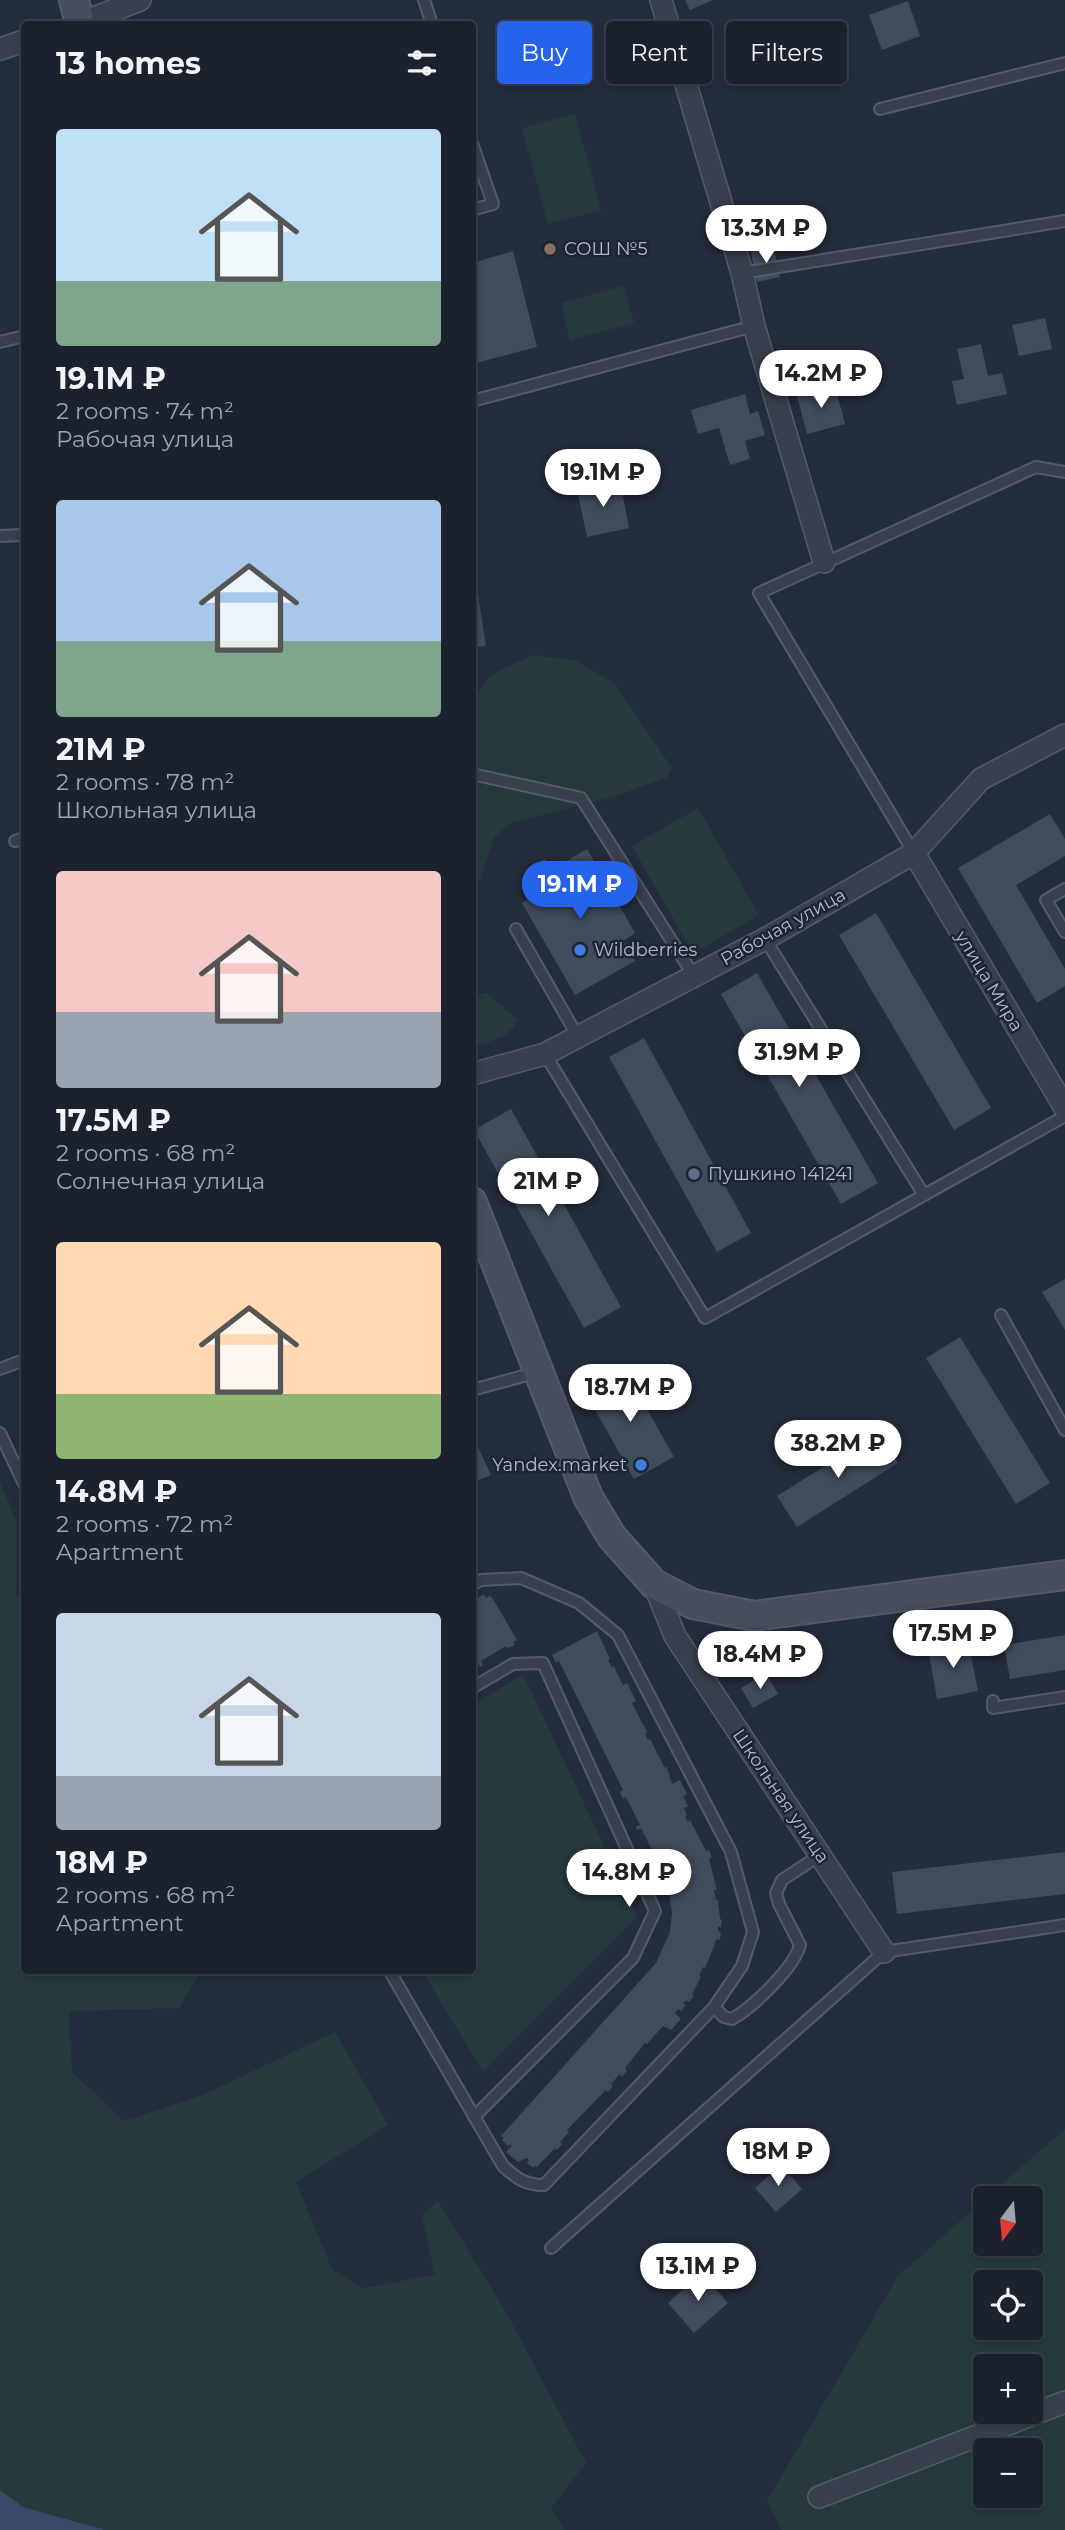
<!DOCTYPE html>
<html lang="en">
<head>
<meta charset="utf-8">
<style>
	body { margin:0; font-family:Montserrat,sans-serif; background:#282f3a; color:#f1f3f6; height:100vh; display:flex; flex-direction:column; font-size:26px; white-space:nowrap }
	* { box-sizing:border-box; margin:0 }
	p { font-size:23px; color:#a0a4aa }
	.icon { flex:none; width:38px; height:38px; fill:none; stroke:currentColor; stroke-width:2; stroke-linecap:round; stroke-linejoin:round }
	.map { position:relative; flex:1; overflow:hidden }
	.sheet { position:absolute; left:21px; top:21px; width:455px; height:1953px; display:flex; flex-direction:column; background:#1b222e; border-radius:7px; box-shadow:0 4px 10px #0003,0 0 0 2px #393f4a }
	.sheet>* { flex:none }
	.banner { position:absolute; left:497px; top:21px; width:462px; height:63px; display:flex; gap:14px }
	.needle { width:46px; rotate:196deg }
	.tools { position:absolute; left:973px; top:2186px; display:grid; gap:14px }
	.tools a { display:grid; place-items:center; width:70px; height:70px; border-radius:7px; background:#1b222e; box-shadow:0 4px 10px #0003,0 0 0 2px #393f4a; font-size:35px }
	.price { position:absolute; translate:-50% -60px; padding:0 16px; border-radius:24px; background:#fff; color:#222; font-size:23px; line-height:46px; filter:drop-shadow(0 2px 4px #0008) }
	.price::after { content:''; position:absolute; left:50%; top:42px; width:21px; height:16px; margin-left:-10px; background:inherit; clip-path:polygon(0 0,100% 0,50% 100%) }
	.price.current { background:#2563eb; color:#fff }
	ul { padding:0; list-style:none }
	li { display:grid; align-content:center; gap:14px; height:371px; padding:0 35px }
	li span { display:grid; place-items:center; height:217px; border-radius:7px; color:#555 }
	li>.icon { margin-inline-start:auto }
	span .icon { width:126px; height:126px; fill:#fffc; stroke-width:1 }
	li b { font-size:30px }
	h2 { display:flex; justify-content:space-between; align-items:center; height:84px; padding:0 35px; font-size:30px }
	.pill { padding:0 24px; border-radius:7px; background:#1b222e; box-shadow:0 4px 10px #0003,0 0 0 2px #393f4a; font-size:24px; line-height:63px }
	.pill.current { background:#2563eb; color:#fff }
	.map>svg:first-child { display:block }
	.green { fill:#263a3e; fill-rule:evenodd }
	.water { fill:#3a4a66 }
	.building { fill:#404b5c }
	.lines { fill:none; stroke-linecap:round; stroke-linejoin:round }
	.lane-casing { stroke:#535b68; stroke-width:14 }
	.street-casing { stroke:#535b68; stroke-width:24 }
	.secondary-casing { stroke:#535b68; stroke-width:32 }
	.lane { stroke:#38404d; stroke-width:10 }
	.street { stroke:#38404d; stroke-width:21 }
	.secondary { stroke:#464e60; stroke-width:28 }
	.education-dot { fill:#8d6e63; stroke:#1d2532; stroke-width:2.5 }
	.shop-dot { fill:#3f7fe0; stroke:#1d2532; stroke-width:2.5 }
	.service-dot { fill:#5c6f8a; stroke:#1d2532; stroke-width:2.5 }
	.labels { text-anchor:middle; stroke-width:5; stroke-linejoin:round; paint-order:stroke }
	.poi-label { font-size:18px; fill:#b4bbc8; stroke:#1d2532; text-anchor:start }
	.street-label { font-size:18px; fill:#b4bbc8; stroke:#1d2532 }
</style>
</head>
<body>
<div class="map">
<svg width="1065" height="2530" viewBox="0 0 1065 2530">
	<rect width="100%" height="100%" fill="#242d3d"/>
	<g class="green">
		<polygon points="575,114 601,210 548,224 522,128"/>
		<polygon points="624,286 634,323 570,340 561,303"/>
		<polygon points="532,655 575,660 615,684 672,768 666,778 612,797 511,823 494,837 481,879 473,890 473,698 491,675"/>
		<polygon points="698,808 759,915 693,953 632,846"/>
		<path d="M487,993L518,1020C510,1038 490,1041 473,1047V995Z"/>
		<polygon points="0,1482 17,1522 16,1595 24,1597 24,1970 201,1971 179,2008 69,2011 72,2072 124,2121 203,2095 335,2032 388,2125 296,2182 332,2269 362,2288 435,2275 422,2216 438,2201 507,2314 586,2463 551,2508 564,2530 105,2530 23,2507 0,2490"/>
		<polygon points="523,1674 637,1916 483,2072 422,1971 472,1970 473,1705"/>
		<path d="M1065,2129V2530H782L767,2501L898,2276L985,2199V2244H1031V2198H986ZM985,2282H1031V2328H985ZM985,2366H1031V2412H985ZM985,2450H1031V2496H985Z"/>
	</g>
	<polygon class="water" points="0,2490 23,2507 105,2530 0,2530"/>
	<g class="building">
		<polygon points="685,0 713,0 690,10"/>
		<polygon points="908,1 920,36 882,50 869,15"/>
		<polygon points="774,247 780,277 757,282 751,252"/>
		<polygon points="513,251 537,347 472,364 472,263"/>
		<polygon points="1045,318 1052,349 1019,356 1012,325"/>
		<polygon points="981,344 988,376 1002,373 1007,394 957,405 952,381 964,379 957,349"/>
		<polygon points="835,386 845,424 807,434 797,396"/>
		<polygon points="745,394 750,414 758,411 765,435 745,441 750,459 730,465 719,428 698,434 691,410"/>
		<polygon points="620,481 629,528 587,537 577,490"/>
		<polygon points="472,575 475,575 486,646 472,648"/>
		<polygon points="1050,814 1065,839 1065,856 1016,885 1065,969 1065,986 1037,1003 958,868"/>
		<polygon points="587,849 635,933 623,941 635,961 575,995 522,903 541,892 530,867 545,859 551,870"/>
		<polygon points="876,913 991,1108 954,1130 839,935"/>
		<polygon points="757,973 878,1183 841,1204 721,994"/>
		<polygon points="644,1038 751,1233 717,1252 609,1057"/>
		<polygon points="511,1109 621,1307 584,1328 474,1130"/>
		<polygon points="1065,1279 1065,1330 1042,1292"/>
		<polygon points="960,1337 1050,1483 1016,1504 926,1358"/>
		<polygon points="625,1370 674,1457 634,1479 585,1392"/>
		<polygon points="879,1432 898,1463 797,1527 777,1496"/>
		<polygon points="472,1434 491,1475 472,1483"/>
		<polygon points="484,1594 486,1598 490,1596 493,1599 517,1640 513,1642 515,1645 508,1648 506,1646 481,1661 483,1665 480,1667 478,1663 472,1666 472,1601"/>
		<polygon points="597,1631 610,1659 608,1660 612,1667 614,1666 623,1685 627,1683 636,1701 632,1703 647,1732 645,1734 648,1740 650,1739 665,1768 667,1767 672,1784 680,1780 687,1794 683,1796 688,1806 684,1808 687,1815 685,1816 688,1822 690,1820 706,1851 709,1850 712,1857 709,1859 717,1890 714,1890 716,1900 718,1900 720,1919 722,1920 721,1927 718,1927 718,1931 721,1932 720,1940 717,1939 705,1968 703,1967 699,1976 701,1977 692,1994 694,1996 689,2002 686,2000 683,2003 686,2005 681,2011 678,2009 675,2013 681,2019 671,2030 663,2026 647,2044 645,2043 625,2068 627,2071 622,2077 620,2074 611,2084 613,2086 608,2092 606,2090 567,2130 569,2132 560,2142 562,2144 557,2150 555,2148 537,2167 535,2166 533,2168 527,2163 529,2160 526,2158 518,2162 506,2152 512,2146 510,2144 508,2146 502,2140 504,2138 501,2136 656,1963 670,1932 672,1913 667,1879 658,1861 655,1862 651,1855 654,1854 641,1828 637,1830 636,1827 640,1825 626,1797 623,1799 620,1792 623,1790 559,1661 556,1663 552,1655"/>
		<polygon points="1065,1635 1065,1670 1010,1679 1004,1645"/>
		<polygon points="968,1640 978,1691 937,1699 928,1648"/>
		<polygon points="766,1673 778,1694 753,1708 741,1688"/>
		<polygon points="1065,1852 1065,1894 897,1914 892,1872"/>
		<polygon points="781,2165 802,2189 776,2212 755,2188"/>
		<polygon points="701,2273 728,2303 694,2333 668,2303"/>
	</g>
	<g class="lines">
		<defs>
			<g id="lane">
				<polyline points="424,0 432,24"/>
				<polyline points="880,109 1065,63"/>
				<polyline points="472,143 493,204 472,210"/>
				<polyline points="742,273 1065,221"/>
				<polyline points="0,342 24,336"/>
				<polyline points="472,401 754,326"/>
				<polyline points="0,536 24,535"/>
				<polyline points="472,774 581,798 694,976"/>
				<polyline points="15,841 24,838"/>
				<polyline points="914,853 759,593 1036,467 1065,472"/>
				<polyline points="1065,889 1046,900 1065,932"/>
				<polyline points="516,929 578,1037"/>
				<polyline points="765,939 924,1195"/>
				<polyline points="545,1054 705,1318 1065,1116"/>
				<polyline points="1001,1315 1065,1430"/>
				<polyline points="0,1369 24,1360"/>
				<polyline points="472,1390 538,1372"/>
				<polyline points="0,1433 24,1484"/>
				<polyline points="472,1688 513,1664 543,1663 655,1911 633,1958 474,2117"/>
				<polyline points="993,1701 993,1708 1065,1697"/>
				<path d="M389,1970L503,2166C516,2178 525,2185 544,2185L714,2007L742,1966L753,1932L731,1852L618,1635L579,1603L521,1578L481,1580L472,1585"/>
				<path d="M714,2007L724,2017L732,2019C753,2007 794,1968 800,1945L779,1904L776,1893L782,1880L820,1855"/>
				<polyline points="551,2248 884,1952 1065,1925"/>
			</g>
			<g id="street">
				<polyline points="661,0 742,273 754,326 824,562"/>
				<polyline points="78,24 140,0"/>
				<polyline points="0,49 24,41"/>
				<polyline points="914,853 1065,1108"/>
				<polyline points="472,1074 545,1054 765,939 914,853 981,779 1065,735"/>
				<polyline points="654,1584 675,1636 884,1952"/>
				<polyline points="819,2497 1065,2402"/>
			</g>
			<g id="secondary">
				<polyline points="74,0 80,24"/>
				<polyline points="472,1202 588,1497 612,1537 654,1584 693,1604 754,1616 1065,1575"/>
			</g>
		</defs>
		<use href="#lane" class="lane-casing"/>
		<use href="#street" class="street-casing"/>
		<use href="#secondary" class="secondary-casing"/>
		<use href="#lane" class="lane"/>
		<use href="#street" class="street"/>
		<use href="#secondary" class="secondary"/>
	</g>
	<circle class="education-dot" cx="550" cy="249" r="7"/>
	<g class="shop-dot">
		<circle cx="580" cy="950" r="7"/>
		<circle cx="641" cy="1465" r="7"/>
	</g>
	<circle class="service-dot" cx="694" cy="1174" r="7"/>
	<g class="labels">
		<g class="poi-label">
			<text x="564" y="255">СОШ №5</text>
			<text x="594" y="956">Wildberries</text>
			<text x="708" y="1180">Пушкино 141241</text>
			<text x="627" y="1471" text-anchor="end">Yandex.market</text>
		</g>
		<g class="street-label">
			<text transform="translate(783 927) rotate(-29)" y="6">Рабочая улица</text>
			<text transform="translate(989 981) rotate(59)" y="6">улица Мира</text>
			<text transform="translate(781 1796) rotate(56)" y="6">Школьная улица</text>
		</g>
	</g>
</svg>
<div class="tools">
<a><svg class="needle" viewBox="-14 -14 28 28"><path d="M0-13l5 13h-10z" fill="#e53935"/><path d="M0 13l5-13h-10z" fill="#a0a4aa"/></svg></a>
<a><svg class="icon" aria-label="locate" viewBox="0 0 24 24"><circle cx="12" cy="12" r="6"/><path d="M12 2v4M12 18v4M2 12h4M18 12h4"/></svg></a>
<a>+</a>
<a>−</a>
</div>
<b class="price" style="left:766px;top:265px">13.3M ₽</b>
<b class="price" style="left:821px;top:410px">14.2M ₽</b>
<b class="price" style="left:603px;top:509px">19.1M ₽</b>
<b class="price current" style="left:580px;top:921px">19.1M ₽</b>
<b class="price" style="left:799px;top:1089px">31.9M ₽</b>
<b class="price" style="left:548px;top:1218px">21M ₽</b>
<b class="price" style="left:630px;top:1424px">18.7M ₽</b>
<b class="price" style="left:838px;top:1480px">38.2M ₽</b>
<b class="price" style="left:953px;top:1670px">17.5M ₽</b>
<b class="price" style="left:760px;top:1691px">18.4M ₽</b>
<b class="price" style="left:629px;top:1909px">14.8M ₽</b>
<b class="price" style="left:778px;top:2188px">18M ₽</b>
<b class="price" style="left:698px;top:2303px">13.1M ₽</b>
<div class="banner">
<a class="pill current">Buy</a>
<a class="pill">Rent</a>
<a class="pill">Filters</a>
</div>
<section class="sheet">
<h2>13 homes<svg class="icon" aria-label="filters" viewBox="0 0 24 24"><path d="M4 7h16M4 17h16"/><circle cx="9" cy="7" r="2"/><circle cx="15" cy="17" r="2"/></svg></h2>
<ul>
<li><span style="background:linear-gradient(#bfe0f5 70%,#7fa58c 0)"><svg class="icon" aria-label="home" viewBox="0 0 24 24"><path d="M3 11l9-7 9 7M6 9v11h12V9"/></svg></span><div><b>19.1M ₽</b><p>2 rooms · 74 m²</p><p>Рабочая улица</p></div></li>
<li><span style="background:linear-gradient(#a9c7e8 65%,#7fa58c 0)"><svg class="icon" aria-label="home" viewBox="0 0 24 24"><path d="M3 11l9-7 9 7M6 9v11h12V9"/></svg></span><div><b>21M ₽</b><p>2 rooms · 78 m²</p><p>Школьная улица</p></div></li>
<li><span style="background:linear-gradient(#f6c9c9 65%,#9aa5b1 0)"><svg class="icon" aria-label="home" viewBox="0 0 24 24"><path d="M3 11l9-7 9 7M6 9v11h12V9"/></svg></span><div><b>17.5M ₽</b><p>2 rooms · 68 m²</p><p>Солнечная улица</p></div></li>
<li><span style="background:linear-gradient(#ffd9b3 70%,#8fb573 0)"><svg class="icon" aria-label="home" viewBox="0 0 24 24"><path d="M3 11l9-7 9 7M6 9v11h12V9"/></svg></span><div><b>14.8M ₽</b><p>2 rooms · 72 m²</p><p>Apartment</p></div></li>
<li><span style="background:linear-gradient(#c9d6e8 75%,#9aa5b1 0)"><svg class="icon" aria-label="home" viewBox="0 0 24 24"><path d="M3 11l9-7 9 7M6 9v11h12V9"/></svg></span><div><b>18M ₽</b><p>2 rooms · 68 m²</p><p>Apartment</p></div></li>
</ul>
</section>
</div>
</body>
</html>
